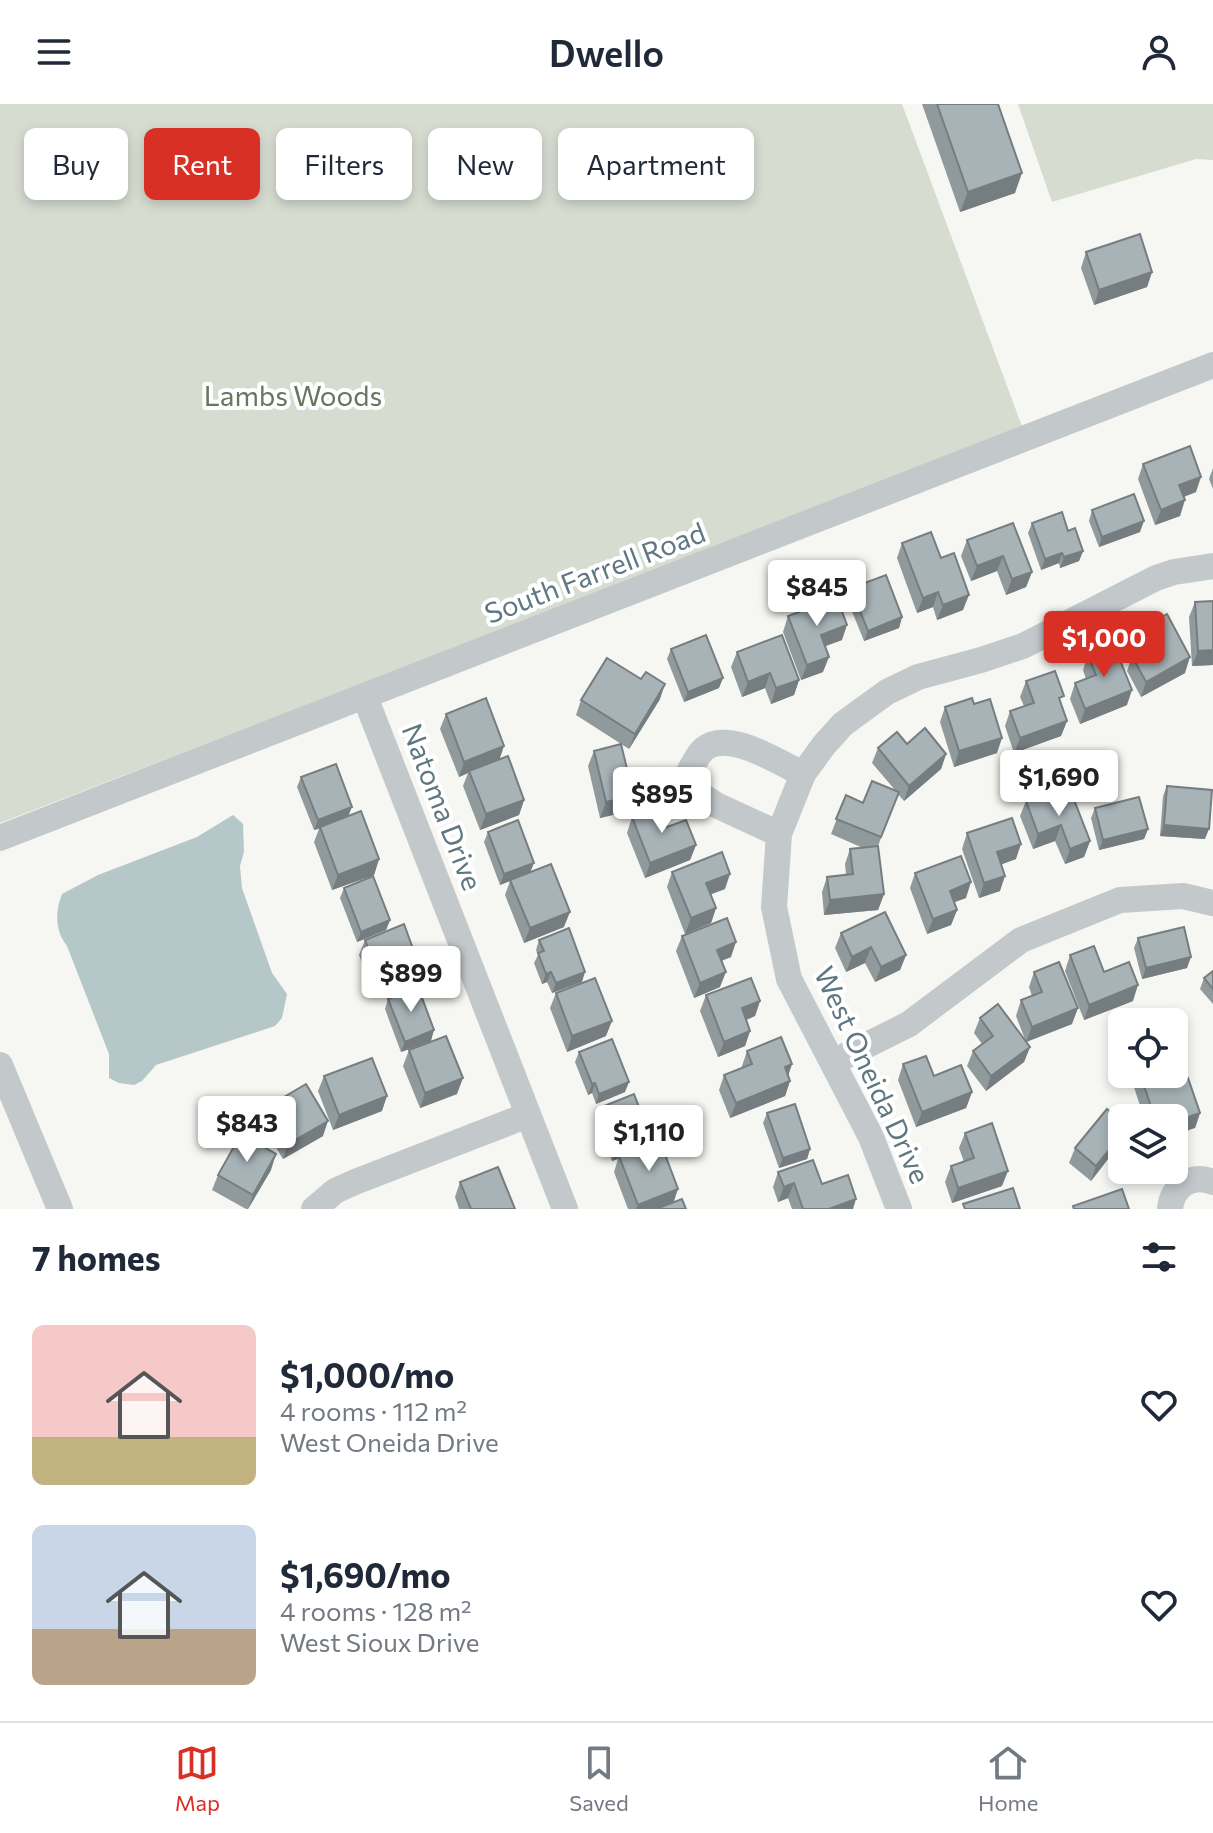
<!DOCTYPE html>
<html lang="en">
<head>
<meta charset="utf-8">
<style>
	body { margin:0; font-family:Commissioner,sans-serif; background:#f2f2f3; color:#1f2937; height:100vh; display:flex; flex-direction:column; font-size:30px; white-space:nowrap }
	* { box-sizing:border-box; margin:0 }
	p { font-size:26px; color:#747a83 }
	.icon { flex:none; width:44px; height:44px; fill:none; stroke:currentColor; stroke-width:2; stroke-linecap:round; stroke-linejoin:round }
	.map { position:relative; height:1105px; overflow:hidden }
	.panel { display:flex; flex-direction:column; background:#fff; flex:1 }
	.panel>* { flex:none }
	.guide { position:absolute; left:24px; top:24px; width:800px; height:72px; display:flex; gap:16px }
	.fabs { position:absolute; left:1108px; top:904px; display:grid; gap:16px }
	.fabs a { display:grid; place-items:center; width:80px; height:80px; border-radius:12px; background:#fff; box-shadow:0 4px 12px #0003; font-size:40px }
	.price { position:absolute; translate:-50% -68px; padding:0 18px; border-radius:8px; background:#fff; color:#222; font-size:26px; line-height:52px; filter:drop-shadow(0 2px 4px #0008) }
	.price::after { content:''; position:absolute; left:50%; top:48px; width:24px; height:18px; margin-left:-12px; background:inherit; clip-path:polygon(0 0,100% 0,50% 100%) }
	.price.active { background:#d93025; color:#fff }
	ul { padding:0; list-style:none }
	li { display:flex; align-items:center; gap:24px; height:200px; padding:0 32px }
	li span { display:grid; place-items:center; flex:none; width:224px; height:160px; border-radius:12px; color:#555 }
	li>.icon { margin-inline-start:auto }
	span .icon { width:96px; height:96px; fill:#fffc; stroke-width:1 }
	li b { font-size:34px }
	h2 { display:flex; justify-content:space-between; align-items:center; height:96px; padding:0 32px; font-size:34px }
	.pill { padding:0 28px; border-radius:12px; background:#fff; box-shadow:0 4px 12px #0003; font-size:28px; line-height:72px }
	.pill.active { background:#d93025; color:#fff }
	header { display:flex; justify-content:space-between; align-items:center; height:104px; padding:0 32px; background:#fff; font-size:36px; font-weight:600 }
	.tab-bar { display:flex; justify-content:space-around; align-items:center; height:112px; border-top:2px solid #e0e1e3; background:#fff; font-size:22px; color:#747a83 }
	.tab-bar a { display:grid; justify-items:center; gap:4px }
	.tab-bar .active { color:#d93025 }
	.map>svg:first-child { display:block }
	.green { fill:#d7dcd1 }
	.water { fill:#b6c7c9 }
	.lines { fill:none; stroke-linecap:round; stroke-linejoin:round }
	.minor { stroke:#c3c8cb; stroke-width:26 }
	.wall { fill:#909a9d }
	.shaded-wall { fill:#757d80 }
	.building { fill:#a7b3b7; stroke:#757d80; stroke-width:2 }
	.labels { text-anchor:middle; stroke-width:8; stroke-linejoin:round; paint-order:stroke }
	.park-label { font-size:28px; fill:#67775e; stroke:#fff }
	.street-label { font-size:28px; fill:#5f7780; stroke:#fff }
</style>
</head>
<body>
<header><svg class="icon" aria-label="menu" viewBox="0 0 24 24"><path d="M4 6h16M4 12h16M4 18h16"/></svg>Dwello<svg class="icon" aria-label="person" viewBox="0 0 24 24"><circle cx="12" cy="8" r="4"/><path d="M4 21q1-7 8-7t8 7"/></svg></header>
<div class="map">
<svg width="1213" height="1105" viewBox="0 0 1213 1105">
	<rect width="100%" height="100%" fill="#f6f6f2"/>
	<g class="green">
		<polygon points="0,0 902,0 1023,325 0,719"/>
		<polygon points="1018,0 1213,0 1213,56 1196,55 1052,98"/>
	</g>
	<path class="water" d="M233,711L243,720L244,748L240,762L242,784L272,869L287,890L282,914L275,922L156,961L142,977L134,981L119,979L109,974V950L67,842C55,827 55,808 62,790L98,771L197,733Z"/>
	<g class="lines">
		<g class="minor">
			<polyline points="365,593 565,1105"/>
			<path d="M779,730L716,701L696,688L690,666C694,659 698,650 704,645C728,625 778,658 803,670"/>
			<polyline points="0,734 1213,261"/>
			<polyline points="833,958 909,920 1021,836 1120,796 1183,792 1213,799"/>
			<polyline points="0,961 60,1105"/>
			<polyline points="314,1105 335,1087 355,1078 528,1011"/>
			<polyline points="899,1105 871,1033 789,875 774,803 779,730 803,670 824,641 843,620 887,588 918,573 981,556 1023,542 1156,474 1174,468 1213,462"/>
			<path d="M1170,1105C1172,1083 1191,1069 1213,1078"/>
		</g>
	</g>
	<g class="wall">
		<polygon points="922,0 998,0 1015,89 960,108"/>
		<polygon points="1086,148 1152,168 1147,183 1094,201 1081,164"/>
		<polygon points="1143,360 1196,388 1184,393 1180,412 1155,421 1138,375"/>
		<polygon points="1213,364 1213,385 1209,375"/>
		<polygon points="1092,406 1140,428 1099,443 1089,417"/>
		<polygon points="1013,419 1032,468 1026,483 1006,491 997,467 971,477 961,452 967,436"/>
		<polygon points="1032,419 1068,427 1083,447 1079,457 1060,464 1059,459 1041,466 1028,429"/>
		<polygon points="902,439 941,454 963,506 937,516 933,503 917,509 897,454"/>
		<polygon points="851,484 902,513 899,524 864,537 847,495"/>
		<polygon points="1195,498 1213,561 1192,562 1189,513"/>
		<polygon points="788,512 842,536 825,542 823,568 801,576 783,528"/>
		<polygon points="1144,523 1185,569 1141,593 1127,567 1132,552 1143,546 1138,538"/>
		<polygon points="671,545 719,584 684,598 667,555"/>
		<polygon points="737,548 799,576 794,591 771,600 765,584 742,593 731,563"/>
		<polygon points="1088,551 1127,601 1080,620 1070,595 1075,579 1086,575 1083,566"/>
		<polygon points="1026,577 1067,617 1061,632 1014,649 1005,622 1010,607 1024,602 1020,593"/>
		<polygon points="660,595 629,645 576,611 581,596"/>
		<polygon points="974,600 997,649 954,663 940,618 945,603"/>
		<polygon points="446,610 500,655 524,696 519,711 480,726 463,682 468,669 459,673 440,625"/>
		<polygon points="907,640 946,650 941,665 904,697 898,690 878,742 884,790 878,806 824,811 822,788 827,773 846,771 845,760 850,745 863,744 831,730 846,691 863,699 895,686 872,659 878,644"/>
		<polygon points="594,647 650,702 600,714 588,662"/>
		<polygon points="301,673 349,712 379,755 374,771 332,786 314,738 319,725 314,726 297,683"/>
		<polygon points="1167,682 1205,735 1160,732 1163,692"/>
		<polygon points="1026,697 1048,697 1090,737 1084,753 1065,760 1055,737 1033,745 1020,712"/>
		<polygon points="1095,704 1148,725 1144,735 1099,746 1091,714"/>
		<polygon points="632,713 696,741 690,756 645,774 627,729"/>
		<polygon points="488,728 531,768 564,823 524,839 505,791 510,777 500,781 484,738"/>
		<polygon points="967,729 1016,755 1001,760 1000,787 979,794 962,745"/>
		<polygon points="672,768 725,785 711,790 716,804 711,819 685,830 667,783"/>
		<polygon points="915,769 966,794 954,798 957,806 951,821 927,830 910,784"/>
		<polygon points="344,784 390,816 386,826 357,838 340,794"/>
		<polygon points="841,829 906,851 900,866 875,878 865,859 846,868 835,844"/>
		<polygon points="682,832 731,853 721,857 720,883 694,894 676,847"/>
		<polygon points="1138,834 1187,864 1142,875 1134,844"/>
		<polygon points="365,836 420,864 415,879 376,894 359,851"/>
		<polygon points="539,836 582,878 552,889 547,878 542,880 534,859 538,851 536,846"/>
		<polygon points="1070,851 1104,868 1133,897 1084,916 1065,867"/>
		<polygon points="1213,867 1213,900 1200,885 1204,874"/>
		<polygon points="1034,868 1072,920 1026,938 1030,943 1024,958 986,987 967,962 973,947 982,940 974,929 980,914 1026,938 1016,912 1021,896 1032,892 1029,883"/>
		<polygon points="556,889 606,932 567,948 550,904"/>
		<polygon points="706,891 760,897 755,912 746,916 750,927 745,942 718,953 700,907"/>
		<polygon points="388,895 431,937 401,948 385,905"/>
		<polygon points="409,946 457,990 420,1004 403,962"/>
		<polygon points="747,947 792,960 788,971 790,977 785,992 730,1014 719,986 724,971 742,964 742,962"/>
		<polygon points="579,948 625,988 596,1000 592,989 588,991 575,958"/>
		<polygon points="903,960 972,988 966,1004 916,1023 898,976"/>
		<polygon points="1132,970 1174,970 1180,976 1200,1009 1195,1024 1174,1014 1144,1014 1131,974"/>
		<polygon points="324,972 382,1007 333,1026 318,987"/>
		<polygon points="267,1003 323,1032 283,1055 261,1018"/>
		<polygon points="599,1004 648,1042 674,1098 686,1105 628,1105 614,1068 618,1055 612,1057 595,1014"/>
		<polygon points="767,1009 810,1045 807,1055 779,1064 763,1019"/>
		<polygon points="1122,1017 1122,1066 1108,1055 1091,1077 1069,1059 1075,1044"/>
		<polygon points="965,1029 1002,1082 952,1099 945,1078 951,1062 964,1058 959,1044"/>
		<polygon points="271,1066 248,1105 246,1105 212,1086 218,1071"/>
		<polygon points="778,1068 822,1080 853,1105 792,1105 788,1094 778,1098 773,1083"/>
		<polygon points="460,1078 515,1105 459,1105 455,1093"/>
	</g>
	<g class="shaded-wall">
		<polygon points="1022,69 1015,89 960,108 968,88"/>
		<polygon points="1152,168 1147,183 1094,201 1099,186"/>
		<polygon points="1201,373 1196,388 1174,396 1179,381"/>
		<polygon points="1185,396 1180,412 1155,421 1161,406"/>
		<polygon points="1144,417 1140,428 1099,443 1102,433"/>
		<polygon points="1083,447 1079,457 1060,464 1064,453"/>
		<polygon points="1062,449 1059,459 1041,466 1045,455"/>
		<polygon points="1003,452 997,467 971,477 977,462"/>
		<polygon points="1032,468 1026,483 1006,491 1012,475"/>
		<polygon points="938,488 933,503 917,509 923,494"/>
		<polygon points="969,491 963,506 937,516 943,501"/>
		<polygon points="902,513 899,524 864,537 868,527"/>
		<polygon points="847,521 842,536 815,546 821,531"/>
		<polygon points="1213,546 1213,561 1192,562 1198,547"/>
		<polygon points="829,553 823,568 801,576 807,561"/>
		<polygon points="1190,553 1185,569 1141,593 1146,578"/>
		<polygon points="770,569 765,584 742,593 748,578"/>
		<polygon points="723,574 719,584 684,598 688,588"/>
		<polygon points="799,576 794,591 771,600 776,584"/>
		<polygon points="665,580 660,595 629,645 635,630"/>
		<polygon points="1132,586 1127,601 1080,620 1085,605"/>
		<polygon points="1067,617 1061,632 1014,649 1020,634"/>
		<polygon points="1002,634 997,649 954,663 959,647"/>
		<polygon points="504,642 499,657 469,667 468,669 459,673 464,658"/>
		<polygon points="946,650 941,665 904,697 909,682"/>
		<polygon points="655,687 650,702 600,714 606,698"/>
		<polygon points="524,696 519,711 480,726 486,710"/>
		<polygon points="352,703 348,713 314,726 318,716"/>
		<polygon points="1061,721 1055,737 1033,745 1038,730"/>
		<polygon points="1164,721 1209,725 1205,735 1160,732"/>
		<polygon points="1148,725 1144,735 1099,746 1103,736"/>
		<polygon points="1090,737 1084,753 1065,760 1070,745"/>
		<polygon points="1021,740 1016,755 992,764 997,748"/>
		<polygon points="696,741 690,756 645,774 650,759"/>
		<polygon points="379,755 374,771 332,786 338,771"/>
		<polygon points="534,759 530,769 500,781 504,770"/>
		<polygon points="730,770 725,785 701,794 706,779"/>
		<polygon points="1005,772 1000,787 979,794 984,779"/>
		<polygon points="971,778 966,794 944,802 950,787"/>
		<polygon points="884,790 878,806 824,811 830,796"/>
		<polygon points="716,804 711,819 685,830 691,814"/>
		<polygon points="957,806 951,821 927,830 933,815"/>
		<polygon points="570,808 564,823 524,839 530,824"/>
		<polygon points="390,816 386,826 357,838 361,828"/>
		<polygon points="736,838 731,853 711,861 717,846"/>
		<polygon points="871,843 865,859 846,868 852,853"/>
		<polygon points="906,851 900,866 875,878 881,863"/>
		<polygon points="1191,853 1187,864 1142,875 1146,864"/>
		<polygon points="420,864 415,879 376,894 382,879"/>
		<polygon points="551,868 547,878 542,880 546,870"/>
		<polygon points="585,868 582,878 552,889 556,879"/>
		<polygon points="726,868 720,883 694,894 700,879"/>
		<polygon points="1138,881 1133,897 1084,916 1089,901"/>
		<polygon points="760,897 755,912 736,920 742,904"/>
		<polygon points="1078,904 1072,920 1026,938 1032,923"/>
		<polygon points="612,917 606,932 567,948 572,932"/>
		<polygon points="434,926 431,937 401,948 405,938"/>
		<polygon points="750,927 745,942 718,953 724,938"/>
		<polygon points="1030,943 1024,958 986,987 991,972"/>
		<polygon points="792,960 787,975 785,963"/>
		<polygon points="463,974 457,990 420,1004 425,989"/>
		<polygon points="790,977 785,992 730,1014 736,999"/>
		<polygon points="629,978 625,988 596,1000 599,990"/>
		<polygon points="595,979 592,989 588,991 592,980"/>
		<polygon points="972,988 966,1004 916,1023 922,1008"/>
		<polygon points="387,992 382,1007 333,1026 339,1011"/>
		<polygon points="1200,1009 1195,1024 1174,1031 1174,1018"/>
		<polygon points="328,1017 323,1032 283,1055 288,1040"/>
		<polygon points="651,1034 647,1044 619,1052 618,1055 612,1057 616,1047"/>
		<polygon points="1114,1040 1108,1055 1091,1077 1096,1062"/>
		<polygon points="810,1045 807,1055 779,1064 783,1054"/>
		<polygon points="276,1050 271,1066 248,1105 253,1091"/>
		<polygon points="1008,1067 1002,1082 952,1099 958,1084"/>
		<polygon points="794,1079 788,1094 778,1098 784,1083"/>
		<polygon points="678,1085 673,1100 661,1105 636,1105 638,1101"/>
		<polygon points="856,1095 853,1105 829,1105"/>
	</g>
	<g class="building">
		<polygon points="937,0 998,0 1022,69 968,88"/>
		<polygon points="1140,130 1152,168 1099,186 1086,148"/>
		<polygon points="1190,342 1201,373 1179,381 1185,396 1161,406 1143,360"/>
		<polygon points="1134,390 1144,417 1102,433 1092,406"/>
		<polygon points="1062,408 1068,427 1075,424 1083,447 1064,453 1062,449 1045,455 1032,419"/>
		<polygon points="1013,419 1032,468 1012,475 1003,452 977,462 967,436"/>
		<polygon points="931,428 941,454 954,449 969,491 943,501 938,488 923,494 902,439"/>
		<polygon points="886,471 902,513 868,527 851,484"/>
		<polygon points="837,494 847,521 821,531 829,553 807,561 788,512"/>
		<polygon points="1213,497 1213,546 1198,547 1195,498"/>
		<polygon points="1167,510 1190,553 1146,578 1132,552 1153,540 1144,523"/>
		<polygon points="706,531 723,574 688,588 671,545"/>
		<polygon points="782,531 799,576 776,584 770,569 748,578 737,548"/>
		<polygon points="1114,541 1132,586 1085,605 1075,579 1096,571 1088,551"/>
		<polygon points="607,554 641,575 646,568 665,580 635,630 581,596"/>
		<polygon points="1055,567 1064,592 1059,594 1067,617 1020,634 1010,607 1034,599 1026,577"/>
		<polygon points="486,594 504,642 464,658 446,610"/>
		<polygon points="972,594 974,600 990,595 1002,634 959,647 945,603"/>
		<polygon points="925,624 946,650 909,682 878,644 897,628 907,640"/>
		<polygon points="621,640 628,669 650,664 655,687 606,698 594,647"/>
		<polygon points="508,652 524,696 486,710 469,667"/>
		<polygon points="336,660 352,703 318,716 301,673"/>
		<polygon points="872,677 899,688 881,733 836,715 846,691 863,699"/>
		<polygon points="1167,682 1212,686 1209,725 1164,721"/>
		<polygon points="1071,688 1090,737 1070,745 1061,721 1038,730 1026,697 1045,689 1048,697"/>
		<polygon points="1139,693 1148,725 1103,736 1095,704"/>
		<polygon points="659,703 667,723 686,716 696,741 650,759 632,713"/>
		<polygon points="361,707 379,755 338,771 320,723"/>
		<polygon points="1012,714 1021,740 997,748 1005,772 984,779 967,729"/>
		<polygon points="518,716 534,759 504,770 488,728"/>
		<polygon points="878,742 884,790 830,796 827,773 853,770 850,745"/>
		<polygon points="722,748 730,770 706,779 716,804 691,814 672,768"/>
		<polygon points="961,752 971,778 950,787 957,806 933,815 915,769"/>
		<polygon points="551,760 570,808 530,824 510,776"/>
		<polygon points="373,772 390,816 361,828 344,784"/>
		<polygon points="885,808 906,851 881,863 871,843 852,853 841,829"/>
		<polygon points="727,814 736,838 717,846 726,868 700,879 682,832"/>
		<polygon points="404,820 420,864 382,879 365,836"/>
		<polygon points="1184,823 1191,853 1146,864 1138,834"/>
		<polygon points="569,824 585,868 556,879 551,868 546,870 538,849 544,847 539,836"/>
		<polygon points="1094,842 1104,868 1129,858 1138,881 1089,901 1070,851"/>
		<polygon points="1059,858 1078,904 1032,923 1021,896 1042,888 1034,868"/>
		<polygon points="1213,867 1213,885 1204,874"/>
		<polygon points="595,874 612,917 572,932 556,889"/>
		<polygon points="751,874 760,897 742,904 750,927 724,938 706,891"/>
		<polygon points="418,883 434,926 405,938 388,895"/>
		<polygon points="998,900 1030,943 991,972 973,947 993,932 980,914"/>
		<polygon points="446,932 463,974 425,989 409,946"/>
		<polygon points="781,933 792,960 785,963 790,977 736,999 724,971 752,960 747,947"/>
		<polygon points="612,935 629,978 599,990 595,979 592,980 579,948"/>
		<polygon points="926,952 934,972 961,961 972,988 922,1008 903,960"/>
		<polygon points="372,954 387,992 339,1011 324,972"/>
		<polygon points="1174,958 1180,976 1188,974 1200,1009 1174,1018 1174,1014 1172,1014 1172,1011 1163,1014 1155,1014 1140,970 1174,970"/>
		<polygon points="306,980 328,1017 288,1040 267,1003"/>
		<polygon points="634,990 651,1034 616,1047 599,1004"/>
		<polygon points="795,1000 810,1045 783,1054 767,1009"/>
		<polygon points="1107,1005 1122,1017 1122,1046 1114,1040 1096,1062 1075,1044"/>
		<polygon points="992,1019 1008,1067 958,1084 951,1062 974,1054 965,1029"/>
		<polygon points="241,1030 276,1050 253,1091 218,1071"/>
		<polygon points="660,1037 678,1085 638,1101 619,1052"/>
		<polygon points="813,1056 822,1080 848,1071 856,1095 829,1105 803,1105 794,1079 784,1083 778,1068"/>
		<polygon points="498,1063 515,1105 471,1105 460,1078"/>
		<polygon points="1013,1084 1020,1105 965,1105 963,1100"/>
		<polygon points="1122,1085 1129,1105 1074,1105 1073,1102"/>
		<polygon points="682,1095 686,1105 656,1105"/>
	</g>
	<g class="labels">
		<g class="park-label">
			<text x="293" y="302">Lambs Woods</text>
		</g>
		<g class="street-label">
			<text transform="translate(595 469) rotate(-21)" y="10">South Farrell Road</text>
			<text transform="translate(442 703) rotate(69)" y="10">Natoma Drive</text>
			<text transform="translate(872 971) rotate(65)" y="10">West Oneida Drive</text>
		</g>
	</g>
</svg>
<div class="fabs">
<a><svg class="icon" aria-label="locate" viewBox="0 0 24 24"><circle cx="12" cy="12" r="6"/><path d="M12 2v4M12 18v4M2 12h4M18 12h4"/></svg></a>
<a><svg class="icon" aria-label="layers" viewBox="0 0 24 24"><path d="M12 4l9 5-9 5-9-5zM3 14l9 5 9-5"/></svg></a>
</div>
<b class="price" style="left:817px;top:524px">$845</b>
<b class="price active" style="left:1104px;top:575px">$1,000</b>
<b class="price" style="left:1059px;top:714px">$1,690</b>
<b class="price" style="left:662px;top:731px">$895</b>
<b class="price" style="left:411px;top:910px">$899</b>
<b class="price" style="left:247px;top:1060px">$843</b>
<b class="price" style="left:649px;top:1069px">$1,110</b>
<div class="guide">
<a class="pill">Buy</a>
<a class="pill active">Rent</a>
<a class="pill">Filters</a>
<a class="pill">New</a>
<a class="pill">Apartment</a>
</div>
</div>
<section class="panel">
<h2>7 homes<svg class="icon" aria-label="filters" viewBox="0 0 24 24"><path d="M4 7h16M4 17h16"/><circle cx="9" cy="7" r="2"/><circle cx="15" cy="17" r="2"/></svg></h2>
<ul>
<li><span style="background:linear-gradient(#f6c9c9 70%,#c2b280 0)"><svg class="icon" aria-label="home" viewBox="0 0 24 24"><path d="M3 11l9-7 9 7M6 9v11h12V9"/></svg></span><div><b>$1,000/mo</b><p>4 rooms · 112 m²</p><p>West Oneida Drive</p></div><svg class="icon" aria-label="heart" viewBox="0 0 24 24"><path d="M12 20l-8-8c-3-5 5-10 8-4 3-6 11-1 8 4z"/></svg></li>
<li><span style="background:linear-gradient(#c9d6e8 65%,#b9a48a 0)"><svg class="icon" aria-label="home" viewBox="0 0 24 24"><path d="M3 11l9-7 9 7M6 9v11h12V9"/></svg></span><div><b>$1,690/mo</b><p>4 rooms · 128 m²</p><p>West Sioux Drive</p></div><svg class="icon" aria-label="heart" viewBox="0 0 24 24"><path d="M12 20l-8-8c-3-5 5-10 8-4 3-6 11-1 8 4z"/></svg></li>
</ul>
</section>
<nav class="tab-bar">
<a class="active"><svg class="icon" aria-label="map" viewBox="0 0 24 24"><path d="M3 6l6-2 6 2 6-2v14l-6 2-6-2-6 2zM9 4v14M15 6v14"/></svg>Map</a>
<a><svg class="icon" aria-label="saved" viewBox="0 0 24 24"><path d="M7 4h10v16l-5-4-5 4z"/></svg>Saved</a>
<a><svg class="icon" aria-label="home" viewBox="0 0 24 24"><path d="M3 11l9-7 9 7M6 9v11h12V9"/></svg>Home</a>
</nav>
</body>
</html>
